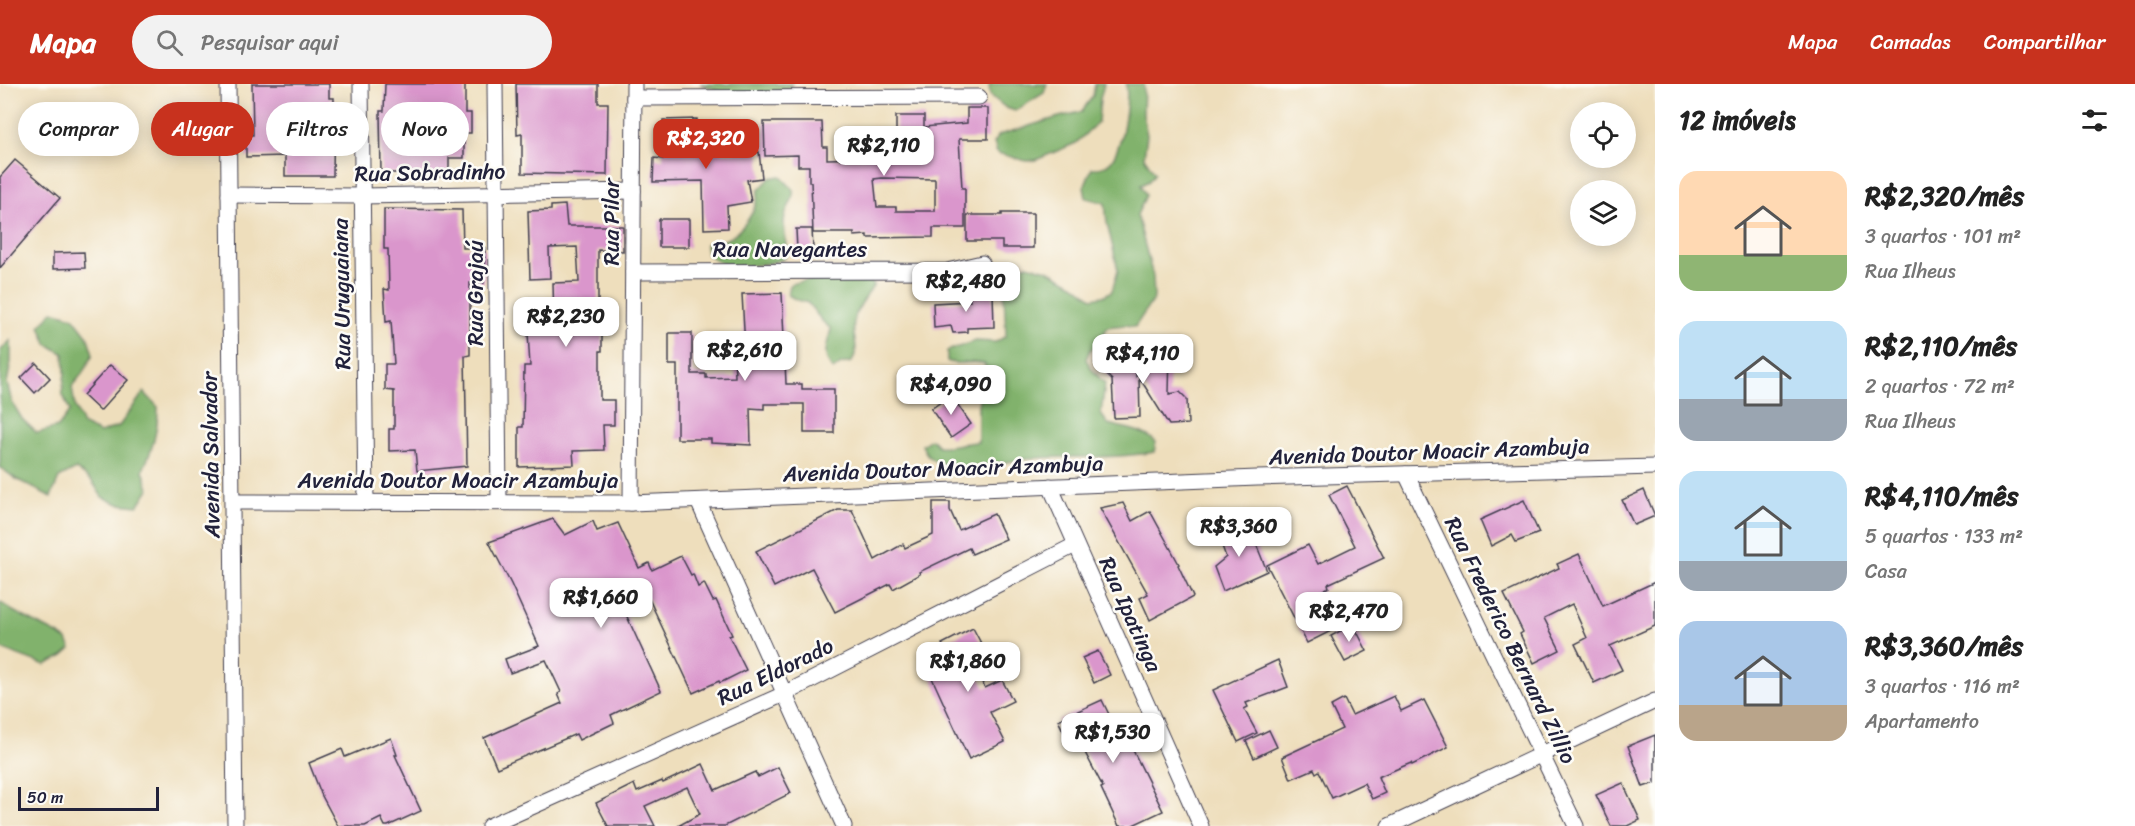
<!DOCTYPE html>
<html lang="pt">
<head>
<meta charset="utf-8">
<style>
	body { margin:0; font-family:Sriracha,sans-serif; background:#f2f2f2; color:#222; height:100vh; display:flex; flex-direction:column; font-size:22px; white-space:nowrap }
	* { box-sizing:border-box; margin:0 }
	p { font-size:20px; color:#767676 }
	.icon { flex:none; width:33px; height:33px; fill:none; stroke:currentColor; stroke-width:2; stroke-linecap:round; stroke-linejoin:round }
	.map { position:relative; flex:1; overflow:hidden }
	.side { display:flex; flex-direction:column; background:#fff; width:480px }
	.side>* { flex:none }
	.guide { position:absolute; left:18px; top:18px; width:570px; height:54px; display:flex; gap:12px }
	.controls { position:absolute; left:1570px; top:18px; display:grid; gap:12px }
	.controls a { display:grid; place-items:center; width:66px; height:66px; border-radius:50%; background:#fff; box-shadow:0 3px 15px #0003; font-size:30px }
	.scale { position:absolute; left:18px; bottom:15px; width:141px; box-sizing:border-box; padding-left:6px; border:3px solid #22223b; border-top:0; font-size:16px; line-height:21px; white-space:nowrap; color:#22223b; -webkit-text-stroke:4px #fdfcf7; paint-order:stroke }
	.price { position:absolute; translate:-50% -51px; padding:0 14px; border-radius:12px; background:#fff; color:#222; font-size:20px; line-height:39px; filter:drop-shadow(0 2px 3px #0008) }
	.price::after { content:''; position:absolute; left:50%; top:36px; width:18px; height:14px; margin-left:-9px; background:inherit; clip-path:polygon(0 0,100% 0,50% 100%) }
	.price.current { background:#c8321e; color:#fff }
	ul { padding:0; list-style:none }
	li { display:flex; align-items:center; gap:18px; height:150px; padding:0 24px }
	li span { display:grid; place-items:center; flex:none; width:168px; height:120px; border-radius:18px; color:#555 }
	li>.icon { margin-inline-start:auto }
	span .icon { width:72px; height:72px; fill:#fffc; stroke-width:1 }
	li b { font-size:26px }
	h2 { display:flex; justify-content:space-between; align-items:center; height:72px; padding:0 24px; font-size:26px }
	.chip { padding:0 21px; border-radius:27px; background:#fff; box-shadow:0 3px 15px #0003; font-size:21px; line-height:54px }
	.chip.current { background:#c8321e; color:#fff }
	header { display:flex; align-items:center; gap:36px; box-sizing:border-box; height:84px; padding:0 30px; background:#c8321e; color:#fff }
	header strong { font-size:28px }
	nav { display:flex; gap:33px; margin-inline-start:auto; font-size:21px }
	.search { width:420px; height:54px; background:#f2f2f2; display:flex; align-items:center; gap:15px; box-sizing:border-box; padding:0 21px; border-radius:33px; color:#767676; font-size:22px }
	main { display:flex; flex:1; min-height:0 }
	.map>svg:first-child { display:block }
	.forest { fill:#81b26c; stroke:#526a54; stroke-width:1.5 }
	.building { fill:#da96cc; fill-rule:evenodd }
	.lines { fill:none; stroke-linecap:round; stroke-linejoin:round }
	.street-casing { stroke:#413e4e; stroke-width:17 }
	.street { stroke:#fff; stroke-width:15 }
	.labels { text-anchor:middle; stroke-width:5; stroke-linejoin:round; paint-order:stroke }
	.street-label { font-size:22px; fill:#22223b; stroke:#fdfcf7 }
</style>
</head>
<body>
<header>
<strong>Mapa</strong>
<div class="search"><svg class="icon" aria-label="search" viewBox="0 0 24 24"><circle cx="10" cy="10" r="6"/><path d="M15 15l6 6"/></svg>Pesquisar aqui</div>
<nav><a>Mapa</a><a>Camadas</a><a>Compartilhar</a></nav>
</header>
<main>
<div class="map">
<svg width="1655" height="742" viewBox="0 0 1655 742">
	<rect width="100%" height="100%" fill="#fdfcf7"/>
	<filter id="ink" filterUnits="userSpaceOnUse"><feTurbulence type="fractalNoise" baseFrequency=".0167" numOctaves="2"/><feDisplacementMap in="SourceGraphic" scale="12" xChannelSelector="R" yChannelSelector="G"/><feConvolveMatrix kernelMatrix="1 2 1 2 8 2 1 2 1" color-interpolation-filters="sRGB"/></filter>
	<filter id="wash" filterUnits="userSpaceOnUse"><feTurbulence type="fractalNoise" baseFrequency=".008" numOctaves="4" result="noise"/><feDisplacementMap in="SourceGraphic" scale="24" xChannelSelector="R" yChannelSelector="G"/><feGaussianBlur stdDeviation="1.35" result="paint"/><feColorMatrix in="noise" values="0 0 0 0 0 0 0 0 0 0 0 0 0 0 0 0 0 1.4 0 .05"/><feComposite in="paint" operator="in"/></filter>
	<g filter="url(#wash)">
		<rect width="100%" height="100%" fill="#eedebc"/>
		<g class="forest">
			<polygon points="700,0 792,0 787,7 729,11"/>
			<polygon points="989,0 1047,0 1044,9 1015,27 1006,24 990,11"/>
			<polygon points="1095,0 1104,0 1100,15 1098,38 1076,59 1036,76 1026,77 997,69 994,59 999,51 1059,33 1081,28 1093,12"/>
			<path d="M1126,0H1144L1143,31L1147,51L1144,73L1155,89L1149,97L1141,101L1146,111L1137,131L1153,192L1154,214L1135,243L1126,241L1107,243L1098,262L1090,266L1086,275L1091,284L1105,300L1101,330L1108,340C1127,345 1141,345 1156,358L1154,368C1116,375 1077,372 1038,374C1006,376 969,389 937,378C929,375 925,369 922,361L931,355C932,355 937,361 938,362C942,364 969,358 978,358V321L985,291V280C971,275 960,283 947,277V267L975,257L996,258L1006,252L1004,210L998,202C982,199 968,207 952,204L948,195L954,188L983,181L1006,183L1027,181L1048,186L1075,201L1092,214L1103,212L1112,207L1118,186L1107,139L1105,119L1086,114L1084,103L1092,84C1099,84 1104,84 1109,79C1122,67 1129,18 1126,0Z"/>
			<path d="M780,92L793,105C794,118 788,120 785,132C781,145 789,158 785,174C773,181 737,184 724,180C718,178 712,174 707,170L706,160C712,158 719,158 725,156C742,148 758,126 758,107L770,94Z"/>
			<path d="M856,195H866L874,200C868,212 856,223 854,237C851,253 861,261 852,278L841,280L833,286C821,271 827,262 831,245L822,237L808,219L797,216L788,211L790,201C811,191 834,200 856,195Z"/>
			<path d="M53,227L73,233L87,251L93,270L84,287L72,303L75,323L83,341L100,349L119,342L144,308L158,323C158,346 153,364 143,386L149,405L138,422L118,420L102,413L92,397L76,385L59,394L51,413L16,395L0,383V267L11,256V278L7,299L12,318L22,335L37,349L58,343L70,327L62,309L65,289L64,270L47,260L40,242Z"/>
			<polygon points="0,518 13,527 59,551 67,556 71,565 63,572 45,581 0,564"/>
		</g>
		<g id="blocks">
			<g class="building">
				<polygon points="252,0 329,0 329,14 334,14 333,92 285,92 285,72 246,73 246,51 253,51"/>
				<polygon points="385,0 465,0 465,29 471,29 471,49 464,49 464,74 449,74 449,93 409,93 409,89 381,89 380,27 384,27"/>
				<polygon points="516,0 598,0 598,19 608,19 607,91 522,89 522,50 517,51"/>
				<path d="M967,24H988V55H959L962,104H965V144H933V153L867,154V151L854,152V149H813L811,98H809V82H798V71L765,72L764,38H822L823,63H827V75L864,74L863,62H896V32H924V43L967,39ZM882,94L935,95V127H896V123H877L874,95Z"/>
				<polygon points="697,35 698,62 721,61 722,69 759,68 762,94 747,96 751,118 727,122 728,144 704,145 703,97 653,98 654,74 663,75 663,36"/>
				<polygon points="15,76 60,114 0,184 0,93"/>
				<polygon points="565,121 567,142 623,142 623,167 598,166 598,246 602,246 602,267 600,267 600,316 614,316 614,341 603,341 604,366 573,367 574,381 519,383 519,343 523,343 524,282 530,282 528,249 552,248 551,237 554,237 553,199 579,198 577,163 549,164 550,194 530,195 528,127 551,126 551,122"/>
				<polygon points="384,125 462,126 463,164 485,164 484,199 470,199 470,271 465,272 467,382 417,387 415,366 389,367 389,345 394,345 394,307 385,306 385,280 394,280 391,237 386,238 384,205 389,206 388,165 384,165"/>
				<polygon points="1002,129 1033,129 1033,164 1002,164 1002,157 967,157 967,131 1002,131"/>
				<rect x="659" y="135" width="30" height="28"/>
				<polygon points="796,145 812,145 813,165 797,166"/>
				<polygon points="84,168 85,184 53,185 53,169"/>
				<polygon points="782,209 786,300 802,300 802,305 834,305 834,349 804,349 804,320 764,320 764,325 750,324 751,361 711,359 711,355 677,355 677,281 669,281 669,249 692,249 692,290 706,290 706,294 735,293 734,264 745,264 742,210"/>
				<polygon points="993,209 994,243 967,244 967,248 953,249 951,242 934,244 933,219 970,217 969,210"/>
				<polygon points="1110,262 1135,262 1136,292 1158,267 1170,266 1169,310 1180,308 1187,315 1188,340 1169,341 1139,293 1140,333 1114,334 1112,296 1095,279 1111,277"/>
				<polygon points="36,279 50,294 35,309 21,294"/>
				<polygon points="110,281 128,296 100,327 83,311"/>
				<polygon points="951,311 971,340 951,354 931,325"/>
				<polygon points="1347,402 1384,474 1328,500 1329,503 1321,507 1339,543 1307,559 1267,481 1308,461 1318,480 1355,462 1329,411"/>
				<polygon points="1644,406 1655,432 1634,441 1622,416"/>
				<polygon points="1524,416 1539,449 1516,458 1512,451 1491,462 1480,436"/>
				<polygon points="933,418 950,418 950,426 959,446 994,430 1006,455 972,470 969,464 919,488 920,490 893,505 890,500 835,528 812,484 774,503 756,467 838,426 852,426 875,476 903,460 905,464 933,451"/>
				<polygon points="1123,419 1132,437 1150,427 1179,480 1178,481 1193,513 1150,536 1140,514 1148,510 1100,424"/>
				<polygon points="553,435 565,451 593,437 597,447 618,439 639,484 649,479 652,486 681,472 691,491 693,490 698,503 704,499 713,517 716,516 732,551 729,552 746,586 720,599 719,597 693,609 649,515 624,526 661,607 611,631 614,639 579,656 576,650 497,684 484,654 562,619 558,610 561,608 546,576 510,589 505,575 539,562 511,500 489,458"/>
				<polygon points="1248,440 1267,487 1223,507 1214,483 1226,473 1218,451"/>
				<polygon points="1579,470 1603,522 1655,498 1655,542 1610,562 1622,586 1594,599 1575,560 1587,554 1572,520 1544,534 1560,566 1534,579 1520,550 1523,548 1504,510 1559,484 1557,480"/>
				<polygon points="1353,540 1367,567 1345,578 1331,552"/>
				<polygon points="973,544 986,569 971,577 985,604 1002,596 1013,617 990,628 1005,658 969,675 922,572 944,563 942,560"/>
				<polygon points="1098,567 1110,591 1094,599 1082,574"/>
				<polygon points="1278,576 1288,603 1246,619 1248,623 1244,625 1257,649 1238,658 1213,606"/>
				<polygon points="1394,612 1401,627 1424,616 1448,663 1412,681 1411,679 1378,693 1385,709 1372,715 1364,699 1332,714 1319,687 1316,689 1314,685 1291,695 1282,673 1342,645 1331,622 1344,615 1352,631"/>
				<polygon points="1102,616 1118,649 1123,646 1163,727 1131,742 1119,742 1101,704 1103,703 1081,661 1072,665 1058,636"/>
				<polygon points="1269,646 1277,663 1254,674 1246,657"/>
				<polygon points="1655,651 1655,699 1643,703 1628,662"/>
				<polygon points="391,654 397,671 395,671 421,727 388,742 385,742 381,734 365,742 338,742 322,712 309,679 342,665 345,673"/>
				<polygon points="703,680 715,706 755,688 758,693 778,683 791,709 725,742 678,742 700,730 687,703 645,722 655,742 608,742 596,719 634,700 637,708 662,697 663,699"/>
				<polygon points="1623,699 1640,736 1627,742 1611,742 1596,711"/>
			</g>
		</g>
	</g>
	<g filter="url(#ink)">
		<use href="#blocks" fill-opacity="0" stroke="#413e4e" stroke-width="1.5"/>
		<g class="lines">
			<defs>
				<g id="street">
					<polyline points="228,0 235,742"/>
					<polyline points="361,0 366,419"/>
					<polyline points="495,0 499,417"/>
					<polyline points="634,14 979,13"/>
					<polyline points="229,111 362,112 633,107"/>
					<polyline points="633,188 947,187 982,179"/>
					<polyline points="1406,390 1576,742"/>
					<polyline points="1050,402 1201,742"/>
					<polyline points="698,417 844,742"/>
					<polyline points="233,418 631,419 1257,394 1655,383"/>
					<polyline points="631,419 634,0"/>
					<polyline points="489,742 784,610 1075,461"/>
					<polyline points="1389,742 1655,617"/>
				</g>
			</defs>
			<use href="#street" class="street-casing"/>
			<use href="#street" class="street"/>
		</g>
	</g>
	<g class="labels">
		<g class="street-label">
			<text transform="translate(430 88) rotate(-1)" y="8">Rua Sobradinho</text>
			<text transform="translate(611 138) rotate(-90)" y="8">Rua Pilar</text>
			<text x="790" y="173">Rua Navegantes</text>
			<text transform="translate(475 209) rotate(-90)" y="8">Rua Grajaú</text>
			<text transform="translate(341 210) rotate(-91)" y="8">Rua Uruguaiana</text>
			<text transform="translate(1429 367) rotate(-2)" y="8">Avenida Doutor Moacir Azambuja</text>
			<text transform="translate(210 371) rotate(-91)" y="8">Avenida Salvador</text>
			<text transform="translate(943 384) rotate(-2)" y="8">Avenida Doutor Moacir Azambuja</text>
			<text x="458" y="404">Avenida Doutor Moacir Azambuja</text>
			<text transform="translate(1131 530) rotate(66)" y="8">Rua Ipatinga</text>
			<text transform="translate(1511 556) rotate(64)" y="8">Rua Frederico Bernard Zillio</text>
			<text transform="translate(775 587) rotate(-26)" y="8">Rua Eldorado</text>
		</g>
	</g>
</svg>
<div class="controls">
<a><svg class="icon" aria-label="locate" viewBox="0 0 24 24"><circle cx="12" cy="12" r="6"/><path d="M12 2v4M12 18v4M2 12h4M18 12h4"/></svg></a>
<a><svg class="icon" aria-label="layers" viewBox="0 0 24 24"><path d="M12 4l9 5-9 5-9-5zM3 14l9 5 9-5"/></svg></a>
</div>
<div class="scale">50 m</div>
<b class="price current" style="left:706px;top:86px">R$2,320</b>
<b class="price" style="left:884px;top:93px">R$2,110</b>
<b class="price" style="left:966px;top:229px">R$2,480</b>
<b class="price" style="left:566px;top:264px">R$2,230</b>
<b class="price" style="left:745px;top:298px">R$2,610</b>
<b class="price" style="left:1143px;top:301px">R$4,110</b>
<b class="price" style="left:951px;top:332px">R$4,090</b>
<b class="price" style="left:1239px;top:474px">R$3,360</b>
<b class="price" style="left:601px;top:545px">R$1,660</b>
<b class="price" style="left:1349px;top:559px">R$2,470</b>
<b class="price" style="left:968px;top:609px">R$1,860</b>
<b class="price" style="left:1113px;top:680px">R$1,530</b>
<div class="guide">
<a class="chip">Comprar</a>
<a class="chip current">Alugar</a>
<a class="chip">Filtros</a>
<a class="chip">Novo</a>
</div>
</div>
<section class="side">
<h2>12 imóveis<svg class="icon" aria-label="filters" viewBox="0 0 24 24"><path d="M4 7h16M4 17h16"/><circle cx="9" cy="7" r="2"/><circle cx="15" cy="17" r="2"/></svg></h2>
<ul>
<li><span style="background:linear-gradient(#ffd9b3 70%,#8fb573 0)"><svg class="icon" aria-label="home" viewBox="0 0 24 24"><path d="M3 11l9-7 9 7M6 9v11h12V9"/></svg></span><div><b>R$2,320/mês</b><p>3 quartos · 101 m²</p><p>Rua Ilheus</p></div></li>
<li><span style="background:linear-gradient(#bfe0f5 65%,#9aa5b1 0)"><svg class="icon" aria-label="home" viewBox="0 0 24 24"><path d="M3 11l9-7 9 7M6 9v11h12V9"/></svg></span><div><b>R$2,110/mês</b><p>2 quartos · 72 m²</p><p>Rua Ilheus</p></div></li>
<li><span style="background:linear-gradient(#bfe0f5 75%,#9aa5b1 0)"><svg class="icon" aria-label="home" viewBox="0 0 24 24"><path d="M3 11l9-7 9 7M6 9v11h12V9"/></svg></span><div><b>R$4,110/mês</b><p>5 quartos · 133 m²</p><p>Casa</p></div></li>
<li><span style="background:linear-gradient(#a9c7e8 70%,#b9a48a 0)"><svg class="icon" aria-label="home" viewBox="0 0 24 24"><path d="M3 11l9-7 9 7M6 9v11h12V9"/></svg></span><div><b>R$3,360/mês</b><p>3 quartos · 116 m²</p><p>Apartamento</p></div></li>
</ul>
</section>
</main>
</body>
</html>
